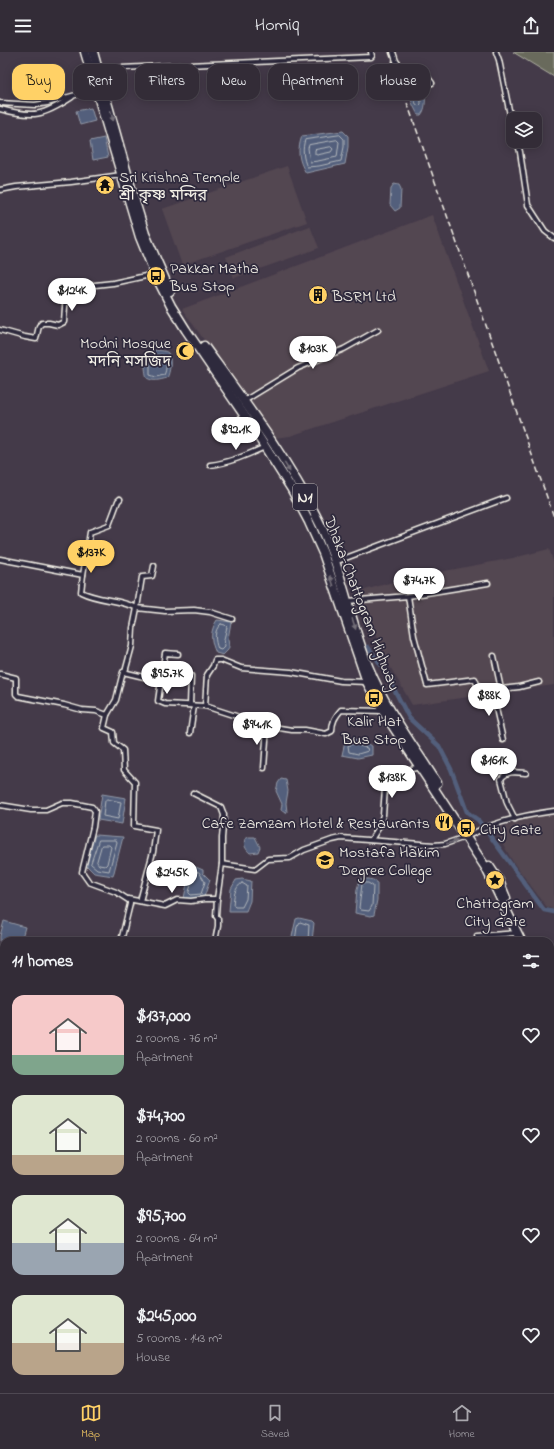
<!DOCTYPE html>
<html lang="en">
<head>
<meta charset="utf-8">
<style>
	body { margin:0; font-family:"Indie Flower","Noto Sans Bengali",sans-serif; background:#3e3842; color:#f1f3f6; height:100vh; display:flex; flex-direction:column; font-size:15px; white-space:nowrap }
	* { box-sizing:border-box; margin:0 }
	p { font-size:13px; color:#a9a7ad }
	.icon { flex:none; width:22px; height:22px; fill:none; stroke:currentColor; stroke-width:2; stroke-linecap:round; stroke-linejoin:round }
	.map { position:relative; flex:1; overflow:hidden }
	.panel { position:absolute; left:0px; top:885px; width:554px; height:456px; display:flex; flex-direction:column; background:#332c37; border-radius:12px 12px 0 0; box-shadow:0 2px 10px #0003,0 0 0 1px #4e4852 }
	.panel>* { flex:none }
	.banner { position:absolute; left:12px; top:12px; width:530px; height:36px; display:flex; gap:8px }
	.tools { position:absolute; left:506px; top:60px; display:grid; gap:8px }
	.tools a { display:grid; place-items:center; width:36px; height:36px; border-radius:8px; background:#332c37; box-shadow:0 2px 10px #0003,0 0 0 1px #4e4852; font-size:20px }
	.price { position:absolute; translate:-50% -34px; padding:0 9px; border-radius:14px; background:#fff; color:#222; font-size:13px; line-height:26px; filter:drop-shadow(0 1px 2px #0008) }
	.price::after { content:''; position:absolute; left:50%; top:24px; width:12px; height:9px; margin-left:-6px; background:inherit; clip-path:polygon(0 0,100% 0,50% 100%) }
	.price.active { background:#ffd166; color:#111 }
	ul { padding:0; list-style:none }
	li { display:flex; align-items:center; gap:12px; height:100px; padding:0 12px }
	li span { display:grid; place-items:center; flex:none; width:112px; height:80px; border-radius:12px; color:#555 }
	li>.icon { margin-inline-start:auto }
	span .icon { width:48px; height:48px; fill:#fffc; stroke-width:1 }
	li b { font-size:17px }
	h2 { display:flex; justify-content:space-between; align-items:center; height:48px; padding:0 12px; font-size:17px }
	.chip { padding:0 14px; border-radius:12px; background:#332c37; box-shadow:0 2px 10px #0003,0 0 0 1px #4e4852; font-size:14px; line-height:36px }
	.chip.active { background:#ffd166; color:#111 }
	header { display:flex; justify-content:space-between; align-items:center; height:52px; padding:0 12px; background:#332c37; font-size:18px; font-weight:600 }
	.tabs { display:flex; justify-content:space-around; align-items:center; height:56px; border-top:1px solid #4e4852; background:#332c37; font-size:11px; color:#a9a7ad }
	.tabs a { display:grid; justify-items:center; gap:2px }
	.tabs .active { color:#ffd166 }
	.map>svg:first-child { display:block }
	.built { fill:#534651 }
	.green { fill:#696b5c; stroke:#aeaea2 }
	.water { fill:#525f7b; stroke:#9399a7 }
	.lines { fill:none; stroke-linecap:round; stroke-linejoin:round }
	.shore { stroke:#b3b7bc; stroke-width:1 }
	.canal { stroke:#525f7b; stroke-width:4.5 }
	.street-casing { stroke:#f4f1e8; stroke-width:7 }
	.highway-casing { stroke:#f4f1e8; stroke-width:11 }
	.street { stroke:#2f2a3d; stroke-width:4 }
	.highway { stroke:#2f2a3d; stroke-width:8 }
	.rail { stroke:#f4f1e8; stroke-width:1.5; stroke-dasharray:6 3; stroke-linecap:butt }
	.oneway { fill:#747079 }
	.labels { text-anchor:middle; stroke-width:3.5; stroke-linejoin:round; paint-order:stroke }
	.shield { fill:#2f2a3d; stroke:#b9b5b5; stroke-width:1 }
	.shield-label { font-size:15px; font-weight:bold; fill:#f4f1e8 }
	.poi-label { font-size:16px; fill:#f4f1e8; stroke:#2f2a3d; text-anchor:start }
	.street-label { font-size:16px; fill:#f4f1e8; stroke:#2f2a3d }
</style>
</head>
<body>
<header><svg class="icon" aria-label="menu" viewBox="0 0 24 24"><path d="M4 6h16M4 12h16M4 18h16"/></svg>Homiq<svg class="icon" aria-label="share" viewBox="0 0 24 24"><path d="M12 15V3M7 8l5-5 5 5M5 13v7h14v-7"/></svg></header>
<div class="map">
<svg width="554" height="1341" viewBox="0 0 554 1341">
	<rect width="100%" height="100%" fill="#443a49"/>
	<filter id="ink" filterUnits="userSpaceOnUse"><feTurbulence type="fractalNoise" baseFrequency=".025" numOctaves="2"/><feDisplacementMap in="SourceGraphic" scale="8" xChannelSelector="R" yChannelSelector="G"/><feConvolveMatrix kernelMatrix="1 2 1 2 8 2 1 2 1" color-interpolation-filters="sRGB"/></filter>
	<g filter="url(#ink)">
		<g class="built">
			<polygon points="287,114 307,170 182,213 162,157"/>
			<polygon points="432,163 489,319 290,384 274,386 182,257"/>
			<polygon points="310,174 319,196 234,226 226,205"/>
			<polygon points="549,497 554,511 554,633 412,653 384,604 358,540 403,527 513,506"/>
			<polygon points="538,763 554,763 554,858 546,854 513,810 495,778"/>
		</g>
		<polygon class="green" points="513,0 554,0 554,25"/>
		<g class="water">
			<path d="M412,25L419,26C426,33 428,56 421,63H418L413,53L405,30L406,26L410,27Z"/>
			<polygon points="91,56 95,69 80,73 76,59"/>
			<path d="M343,79L348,84V95L345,112L306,121C298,108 297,98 302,84Z"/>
			<polygon points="104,86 108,105 93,108 90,89"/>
			<polygon points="394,132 399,133 401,137 400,156 395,159 390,153 391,136"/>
			<path d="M155,298C159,299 165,298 168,301C172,306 170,321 167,326C160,328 153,330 147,326C144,317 143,301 155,298Z"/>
			<path d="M217,568L231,570L228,587L229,595L228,598L223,603L216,601C210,588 210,579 217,568Z"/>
			<polygon points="354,687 372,694 372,703 358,706 342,703 345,690"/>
			<polygon points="281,727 286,728 288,739 286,751 287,760 285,761 281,758 282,752 276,739 278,731"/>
			<polygon points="102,742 126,746 122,772 98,768"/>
			<polygon points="95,783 123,785 113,824 94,821 86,813"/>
			<path d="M249,785H255L260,795L258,800L250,801C246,798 243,792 245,787Z"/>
			<polygon points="191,813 203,818 203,821 210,828 204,845 188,848 184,846"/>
			<polygon points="242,827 251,829 250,849 246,859 229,859 231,837 236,828"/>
			<polygon points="360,827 369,827 376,829 377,832 377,848 374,863 371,864 355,861 357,837"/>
			<polygon points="299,866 312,869 314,871 312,889 291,889 296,867"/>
			<polygon points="4,869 25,875 21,889 4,889 4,903 0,902 0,884"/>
			<polygon points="551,1084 554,1085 554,1128 550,1128"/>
		</g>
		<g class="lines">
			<g class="shore">
				<polygon points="414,29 418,30 420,35 421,52 419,54 416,52 410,33 411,31"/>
				<path d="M340,83L344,87V95L341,109L319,114L307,115C303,107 302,96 305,88Z"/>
				<polygon points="337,88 339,90 337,105 318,109 310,110 308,96 309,93"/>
				<polygon points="331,95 333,97 331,100 317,103 315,102 315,98"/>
				<path d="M155,303H163C167,307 167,318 164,323L156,325L150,323V306Z"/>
				<path d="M221,572L225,573L227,575L224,587L225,594L221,598L218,597C215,589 213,578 221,572Z"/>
				<polygon points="353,692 367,696 368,699 358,702 349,700 348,694"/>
				<polygon points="107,747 121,750 118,767 103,764 105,749"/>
				<polygon points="99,788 116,788 117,790 109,819 97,817 91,812"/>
				<polygon points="102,793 109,793 111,795 107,812 105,814 99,813 97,810"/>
				<polygon points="195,819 199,820 205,830 201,842 191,843 189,841"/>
				<path d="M242,831L247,834L246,847L242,855H235L233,853C234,845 234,836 242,831Z"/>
				<polygon points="364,831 368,831 373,834 372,854 369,859 361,858 359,856 362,832"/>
				<polyline points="295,889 297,875 300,870 309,873 308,889"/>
			</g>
			<polyline class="canal" points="368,595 392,628 394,637 409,666 439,694 451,717 467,760 478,768 488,781 544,858 554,860"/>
			<defs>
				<g id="street">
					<polyline points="393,0 396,9 400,14 417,19 429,27 432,31"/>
					<polyline points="496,0 499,8 513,78"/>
					<polyline points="98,17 371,5 372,4 371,0"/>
					<polyline points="0,51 35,53 47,51 97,37"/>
					<path d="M0,57C34,66 43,64 72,45"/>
					<polyline points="517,89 520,100 528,153 545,179 554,186"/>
					<polyline points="0,138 16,135 71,130 121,123"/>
					<polyline points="0,278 25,285 36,287 39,274 42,271 49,271 58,273 64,270 66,240 68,236 113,231 155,222"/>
					<polyline points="244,349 298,316 344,297 378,278"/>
					<path d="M210,413C229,411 247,403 265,395"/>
					<path d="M0,507L83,523L81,540C99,549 119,547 137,556L142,525L152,524L154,514"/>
					<polyline points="335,510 506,446"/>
					<polyline points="83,523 90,480 109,473 118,449 120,447"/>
					<polyline points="408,544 414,584 427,633 475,627 480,640 501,637 494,604"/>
					<polyline points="348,549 408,544 488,531"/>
					<polyline points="178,602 165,601 158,649 165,652 205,654"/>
					<polyline points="125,620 132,594 133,576 137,556 165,559 194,558 210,560 232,567"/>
					<polyline points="0,622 16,626 16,642 18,644 64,653 82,658 96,659 107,663"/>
					<path d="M367,630L341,629L291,620L241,616L221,608H215L213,614L207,623L205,654L267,674L292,678H305L326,682L332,679C332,670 335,665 341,658L382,659"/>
					<polyline points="501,637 519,635 539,630"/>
					<polyline points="492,638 503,688"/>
					<polyline points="190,653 191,624"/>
					<polyline points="190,681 194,654"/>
					<polyline points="264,716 267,674"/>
					<polyline points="193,741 221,755 224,763 222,786 222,812 255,817 268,807 290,806 304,798 332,788 341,786 434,793 445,792 465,785"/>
					<polyline points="0,753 31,758 46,758 62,751 72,751 92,755 95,759 93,775 82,820 89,830 116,840 130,849 130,852 121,889"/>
					<path d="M515,767L507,751L501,727C507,718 516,720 526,721"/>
					<path d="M470,783C496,769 525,763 554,759"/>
					<polyline points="371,788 379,775 383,763 386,723 420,715"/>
					<polyline points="128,847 165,854 177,848 191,849 205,847 217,847"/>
					<polyline points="140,849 153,800 156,778 134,774 135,730 124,718 123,698 114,691 113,680 104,676 107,663 116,648 123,620 161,629"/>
					<polyline points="477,884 517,881"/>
					<polyline points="215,889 218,874 218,867 216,864 217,847 222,812"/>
					<polyline points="0,914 4,915"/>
					<polyline points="550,914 554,913"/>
					<polyline points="550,939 554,938"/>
					<polyline points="550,1071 554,1072"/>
					<polyline points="550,1138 554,1138"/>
					<polyline points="0,1213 4,1213"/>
					<polyline points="0,1284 4,1285"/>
					<polyline points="550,1299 554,1298"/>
					<polyline points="454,1337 455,1341"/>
					<polyline points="87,1341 88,1337"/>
					<polyline points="282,1341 282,1337"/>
					<polyline points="385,1341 399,1337"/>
				</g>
				<g id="highway">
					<polyline points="85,0 140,185 155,222 171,254 186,278 255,379 291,436 309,470 323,501 367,630 383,659 486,816 521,889"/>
					<polyline points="93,0 133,143 145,182 170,239"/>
					<path d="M204,294C246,352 290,410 321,474C342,519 350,569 368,614C385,656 413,693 437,731"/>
					<polyline points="489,814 499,829 506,846"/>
					<polyline points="550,943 554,952"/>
					<polyline points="550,953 554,966"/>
				</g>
			</defs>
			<use href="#street" class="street-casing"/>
			<use href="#highway" class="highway-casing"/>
			<use href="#street" class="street"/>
			<use href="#highway" class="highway"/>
			<polyline class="rail" points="389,0 554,465"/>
		</g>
		<defs><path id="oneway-solid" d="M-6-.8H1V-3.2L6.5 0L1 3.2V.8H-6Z"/></defs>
		<g class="oneway">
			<use href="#oneway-solid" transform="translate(112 64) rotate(74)"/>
			<use href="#oneway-solid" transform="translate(287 415) rotate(58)"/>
			<use href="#oneway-solid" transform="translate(332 529) rotate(-109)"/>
			<use href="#oneway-solid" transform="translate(354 572) rotate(72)"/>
			<use href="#oneway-solid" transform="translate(452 790) rotate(-16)"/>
		</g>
	</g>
	<defs>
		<symbol id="temple-disc" viewBox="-11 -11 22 22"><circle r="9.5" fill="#ffd166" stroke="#2f2a3d"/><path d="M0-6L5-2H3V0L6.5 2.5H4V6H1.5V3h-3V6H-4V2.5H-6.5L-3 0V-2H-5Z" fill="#111"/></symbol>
		<symbol id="bus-disc" viewBox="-11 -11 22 22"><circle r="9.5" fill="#ffd166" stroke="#2f2a3d"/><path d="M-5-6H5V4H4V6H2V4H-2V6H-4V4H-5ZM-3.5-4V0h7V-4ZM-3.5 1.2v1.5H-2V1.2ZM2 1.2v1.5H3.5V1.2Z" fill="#111"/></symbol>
		<symbol id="building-disc" viewBox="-11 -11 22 22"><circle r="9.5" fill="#ffd166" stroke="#2f2a3d"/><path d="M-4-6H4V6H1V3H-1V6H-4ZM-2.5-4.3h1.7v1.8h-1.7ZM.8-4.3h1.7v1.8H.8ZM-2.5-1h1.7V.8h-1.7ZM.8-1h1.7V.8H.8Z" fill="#111"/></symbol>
		<symbol id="mosque-disc" viewBox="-11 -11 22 22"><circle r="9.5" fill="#ffd166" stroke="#2f2a3d"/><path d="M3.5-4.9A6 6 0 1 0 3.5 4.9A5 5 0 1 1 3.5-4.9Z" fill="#111"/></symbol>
		<symbol id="restaurant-disc" viewBox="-11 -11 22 22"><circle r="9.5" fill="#ffd166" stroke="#2f2a3d"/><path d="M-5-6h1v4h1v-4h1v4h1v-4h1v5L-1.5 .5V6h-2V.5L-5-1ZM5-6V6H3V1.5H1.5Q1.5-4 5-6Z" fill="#111"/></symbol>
		<symbol id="university-disc" viewBox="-11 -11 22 22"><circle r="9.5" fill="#ffd166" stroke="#2f2a3d"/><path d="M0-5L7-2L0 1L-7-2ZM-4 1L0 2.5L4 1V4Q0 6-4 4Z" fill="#111"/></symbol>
		<symbol id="sight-disc" viewBox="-11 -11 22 22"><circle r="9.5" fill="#ffd166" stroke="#2f2a3d"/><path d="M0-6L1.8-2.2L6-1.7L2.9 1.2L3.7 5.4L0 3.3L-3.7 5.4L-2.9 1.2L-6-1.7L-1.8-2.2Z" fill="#111"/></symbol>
	</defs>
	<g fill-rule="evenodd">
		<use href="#temple-disc" x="94" y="122" width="22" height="22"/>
		<use href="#bus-disc" x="145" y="213" width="22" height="22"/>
		<use href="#building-disc" x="307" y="232" width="22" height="22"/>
		<use href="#mosque-disc" x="174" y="288" width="22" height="22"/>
		<use href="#bus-disc" x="363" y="635" width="22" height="22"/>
		<use href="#restaurant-disc" x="433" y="759" width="22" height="22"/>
		<use href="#bus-disc" x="455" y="765" width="22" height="22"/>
		<use href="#university-disc" x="314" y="797" width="22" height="22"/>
		<use href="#sight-disc" x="484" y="817" width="22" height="22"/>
	</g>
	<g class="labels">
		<rect class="shield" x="293" y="432" width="24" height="26" rx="3"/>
		<g class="shield-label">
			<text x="305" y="450">N1</text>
		</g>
		<g class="poi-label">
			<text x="119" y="130">Sri Krishna Temple<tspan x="119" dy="18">শ্রী কৃষ্ণ মন্দির</tspan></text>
			<text x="170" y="221">Pakkar Matha<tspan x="170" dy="18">Bus Stop</tspan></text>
			<text x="332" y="249">BSRM Ltd</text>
			<text x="171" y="296" text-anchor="end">Modni Mosque<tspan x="171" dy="18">মদনি মসজিদ</tspan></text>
			<text x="374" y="674" text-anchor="middle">Kalir Hat<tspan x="374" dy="18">Bus Stop</tspan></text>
			<text x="430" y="776" text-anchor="end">Cafe Zamzam Hotel &amp; Restaurants</text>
			<text x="480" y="782">City Gate</text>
			<text x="339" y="805">Mostafa Hakim<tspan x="339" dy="18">Degree College</tspan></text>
			<text x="495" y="856" text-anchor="middle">Chattogram<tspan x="495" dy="18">City Gate</tspan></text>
		</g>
		<g class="street-label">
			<text transform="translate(363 551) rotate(69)" y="6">Dhaka-Chattogram Highway</text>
		</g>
	</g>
</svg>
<div class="tools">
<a><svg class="icon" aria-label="layers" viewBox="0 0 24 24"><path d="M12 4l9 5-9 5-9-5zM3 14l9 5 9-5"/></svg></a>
</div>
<b class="price" style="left:72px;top:260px">$124K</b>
<b class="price" style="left:313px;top:318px">$103K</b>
<b class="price" style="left:236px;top:399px">$92.1K</b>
<b class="price active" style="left:91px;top:522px">$137K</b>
<b class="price" style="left:419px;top:550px">$74.7K</b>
<b class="price" style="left:167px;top:643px">$95.7K</b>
<b class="price" style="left:489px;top:665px">$88K</b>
<b class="price" style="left:257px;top:694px">$94.1K</b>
<b class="price" style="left:494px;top:730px">$161K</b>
<b class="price" style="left:392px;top:747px">$138K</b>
<b class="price" style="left:172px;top:842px">$245K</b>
<div class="banner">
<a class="chip active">Buy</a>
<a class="chip">Rent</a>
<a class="chip">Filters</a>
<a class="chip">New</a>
<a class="chip">Apartment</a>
<a class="chip">House</a>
</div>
<section class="panel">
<h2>11 homes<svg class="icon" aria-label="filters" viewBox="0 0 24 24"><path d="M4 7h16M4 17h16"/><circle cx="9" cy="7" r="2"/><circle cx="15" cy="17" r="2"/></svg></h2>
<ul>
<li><span style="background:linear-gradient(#f6c9c9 75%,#7fa58c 0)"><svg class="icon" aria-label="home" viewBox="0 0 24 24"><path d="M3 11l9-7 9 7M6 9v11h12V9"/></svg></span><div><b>$137,000</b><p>2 rooms · 76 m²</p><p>Apartment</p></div><svg class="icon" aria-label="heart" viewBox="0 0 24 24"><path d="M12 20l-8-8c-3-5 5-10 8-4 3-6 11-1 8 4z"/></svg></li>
<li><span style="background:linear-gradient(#dfe7d0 75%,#b9a48a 0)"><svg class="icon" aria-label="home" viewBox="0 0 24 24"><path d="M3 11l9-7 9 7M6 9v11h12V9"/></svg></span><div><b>$74,700</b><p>2 rooms · 60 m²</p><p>Apartment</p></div><svg class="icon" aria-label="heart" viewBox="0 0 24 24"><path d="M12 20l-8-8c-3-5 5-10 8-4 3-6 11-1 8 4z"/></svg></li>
<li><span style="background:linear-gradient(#dfe7d0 60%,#9aa5b1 0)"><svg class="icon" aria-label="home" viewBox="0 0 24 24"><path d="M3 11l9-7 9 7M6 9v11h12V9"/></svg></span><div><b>$95,700</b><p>2 rooms · 64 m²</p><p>Apartment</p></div><svg class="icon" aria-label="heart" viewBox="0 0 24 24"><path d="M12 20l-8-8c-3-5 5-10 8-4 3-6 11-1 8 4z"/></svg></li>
<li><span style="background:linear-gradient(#dfe7d0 60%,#b9a48a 0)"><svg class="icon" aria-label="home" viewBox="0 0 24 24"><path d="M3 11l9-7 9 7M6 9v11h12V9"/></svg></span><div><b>$245,000</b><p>5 rooms · 143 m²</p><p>House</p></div><svg class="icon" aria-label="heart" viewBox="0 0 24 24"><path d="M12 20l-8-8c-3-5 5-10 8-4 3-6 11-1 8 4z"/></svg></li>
</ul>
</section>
</div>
<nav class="tabs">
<a class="active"><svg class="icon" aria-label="map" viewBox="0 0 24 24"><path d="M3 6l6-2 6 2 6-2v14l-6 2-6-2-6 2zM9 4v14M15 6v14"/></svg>Map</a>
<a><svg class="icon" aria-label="saved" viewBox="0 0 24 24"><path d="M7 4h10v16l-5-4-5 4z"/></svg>Saved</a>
<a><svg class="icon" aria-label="home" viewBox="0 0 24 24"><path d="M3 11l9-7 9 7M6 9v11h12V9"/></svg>Home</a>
</nav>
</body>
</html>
